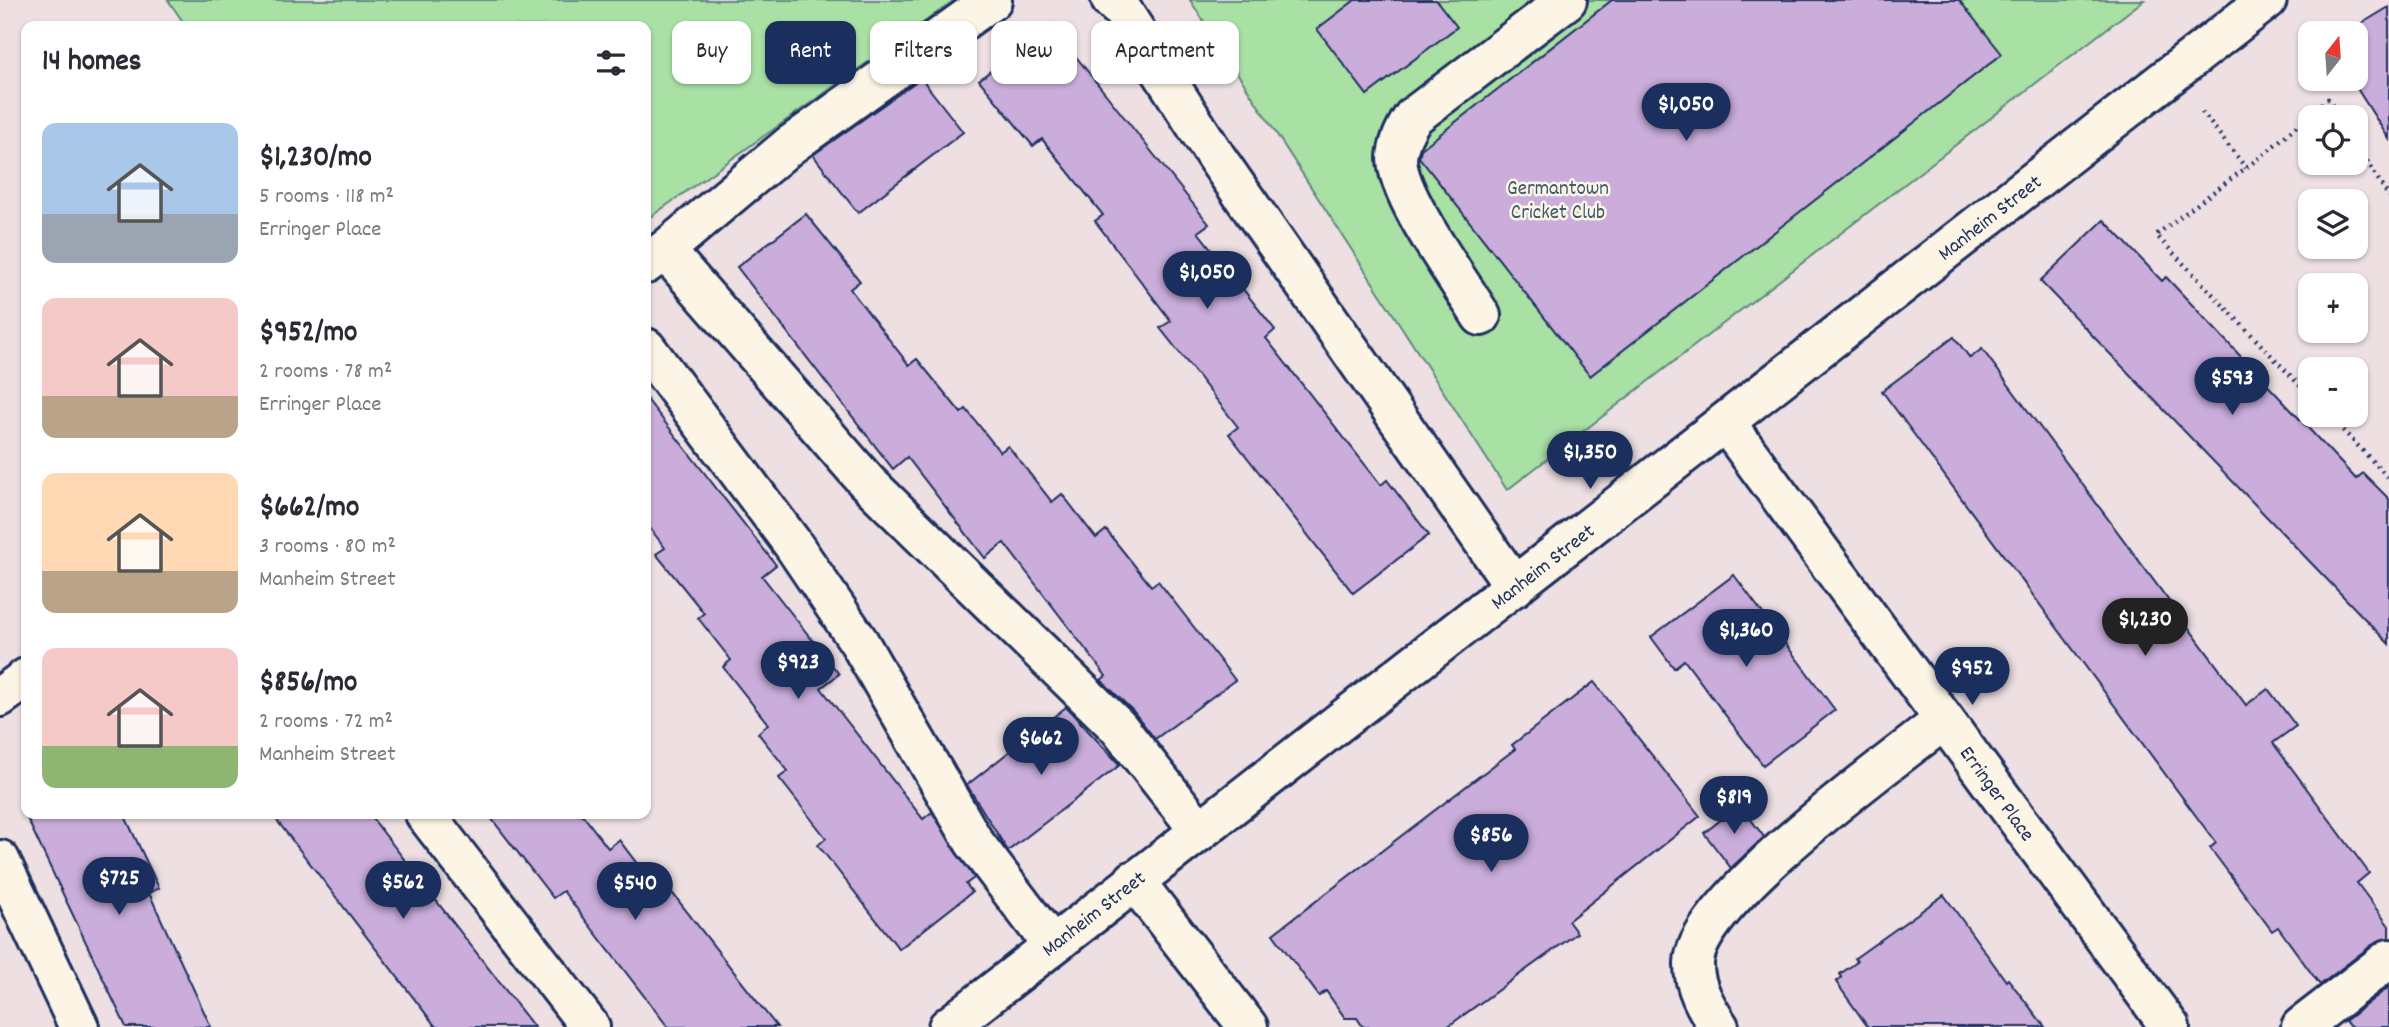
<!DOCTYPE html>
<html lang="en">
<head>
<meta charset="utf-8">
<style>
	body { margin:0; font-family:Dekko,sans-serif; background:#f7f7f7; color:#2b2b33; height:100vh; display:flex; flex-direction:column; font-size:26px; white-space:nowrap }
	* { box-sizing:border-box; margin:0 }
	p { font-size:23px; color:#7c7c81 }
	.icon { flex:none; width:38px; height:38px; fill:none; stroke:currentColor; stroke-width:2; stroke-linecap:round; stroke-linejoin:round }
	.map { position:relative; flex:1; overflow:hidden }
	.side { position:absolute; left:21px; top:21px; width:630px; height:798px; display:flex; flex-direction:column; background:#fff; border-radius:14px; box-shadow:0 2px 5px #0004 }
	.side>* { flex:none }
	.banner { position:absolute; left:672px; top:21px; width:665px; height:63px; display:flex; gap:14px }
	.needle { width:46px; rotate:17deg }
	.buttons { position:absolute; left:2298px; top:21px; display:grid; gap:14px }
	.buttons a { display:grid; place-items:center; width:70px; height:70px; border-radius:14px; background:#fff; box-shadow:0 2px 5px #0004; font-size:35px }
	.price { position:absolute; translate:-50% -60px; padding:0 16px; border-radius:24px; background:#1b2f5e; color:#fff; font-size:23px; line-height:46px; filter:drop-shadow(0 2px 4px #0008) }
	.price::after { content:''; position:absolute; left:50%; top:42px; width:21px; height:16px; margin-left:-10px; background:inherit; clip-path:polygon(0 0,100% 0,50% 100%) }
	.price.active { background:#222; color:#fff }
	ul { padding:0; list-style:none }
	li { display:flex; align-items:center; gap:21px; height:175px; padding:0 21px }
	li span { display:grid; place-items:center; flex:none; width:196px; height:140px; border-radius:14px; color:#555 }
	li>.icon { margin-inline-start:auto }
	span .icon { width:84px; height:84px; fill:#fffc; stroke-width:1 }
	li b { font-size:30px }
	h2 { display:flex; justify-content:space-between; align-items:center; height:84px; padding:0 21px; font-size:30px }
	.pill { padding:0 24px; border-radius:14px; background:#fff; box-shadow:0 2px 5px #0004; font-size:24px; line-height:63px }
	.pill.active { background:#1b2f5e; color:#fff }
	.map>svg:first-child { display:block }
	.green { fill:#a9e0a4; stroke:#628881; stroke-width:2 }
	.building { fill:#caaddb; stroke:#1b2f5e; stroke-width:2 }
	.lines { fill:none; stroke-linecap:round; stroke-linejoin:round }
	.minor-casing { stroke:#1b2f5e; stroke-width:44 }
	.path { stroke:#1b2f5e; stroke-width:4.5; stroke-dasharray:2 5; stroke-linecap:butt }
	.minor { stroke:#fcf5e5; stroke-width:38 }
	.labels { text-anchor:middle; stroke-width:5; stroke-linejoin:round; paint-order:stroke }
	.park-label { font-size:21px; fill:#3e5b70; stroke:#fcf5e5 }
	.street-label { font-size:21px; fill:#1b2f5e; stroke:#fcf5e5 }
</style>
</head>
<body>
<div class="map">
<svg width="2389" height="1027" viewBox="0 0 2389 1027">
	<rect width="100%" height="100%" fill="#eddfe2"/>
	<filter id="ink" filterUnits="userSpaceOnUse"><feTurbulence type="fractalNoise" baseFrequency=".0143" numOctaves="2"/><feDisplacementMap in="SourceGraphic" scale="14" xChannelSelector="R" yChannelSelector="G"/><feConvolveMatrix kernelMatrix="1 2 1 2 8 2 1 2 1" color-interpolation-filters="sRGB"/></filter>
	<g filter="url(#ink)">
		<g class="green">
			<polygon points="168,0 955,0 646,220 646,26 186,26"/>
			<polygon points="1190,0 2144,0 1507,490"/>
		</g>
		<g class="building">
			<polygon points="1355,0 1436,0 1457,27 1367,95 1317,29"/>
			<polygon points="1612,0 1959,0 2002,54 1590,376 1419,157 1421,149"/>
			<polygon points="2389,7 2389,139 2351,79 2356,79 2356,33 2346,33"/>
			<polygon points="1050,24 1209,224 1198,232 1275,330 1266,338 1381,485 1387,480 1429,535 1353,593 1229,434 1238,427 1160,328 1171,321 1095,221 1103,215 1042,139 1033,146 979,80"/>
			<polygon points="921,78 963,132 858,213 813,155"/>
			<polygon points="806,214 860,281 850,289 909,365 917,359 961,413 966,409 1000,452 1008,446 1052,502 1062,494 1096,538 1106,530 1151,586 1158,581 1235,680 1231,683 1155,739 1133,711 1101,680 1106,676 1004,543 985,558 907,457 893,469 737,267"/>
			<polygon points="2104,220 2162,281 2166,277 2356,479 2363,473 2389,499 2389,644 2040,281"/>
			<polygon points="1954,337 1970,358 1982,349 2246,705 2268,689 2296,726 2273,743 2369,873 2357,883 2389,926 2389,938 2376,942 2320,985 2278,927 2272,931 2210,848 2216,843 1882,391"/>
			<polygon points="646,398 776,565 762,576 839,674 821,688 923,819 932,812 974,878 966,884 972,892 899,949 818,845 826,838 779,778 788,771 758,733 768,724 723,667 731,660 698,618 704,613 656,554 665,548 646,523"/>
			<polygon points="1734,575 1835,710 1763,765 1684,660 1674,668 1651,637"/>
			<polygon points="1594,682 1700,816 1568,921 1577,933 1447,1027 1363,1027 1357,1018 1345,1018 1326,991 1319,996 1273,934 1515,749 1512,745"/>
			<polygon points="1066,707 1120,765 1008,851 967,785"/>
			<polygon points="1740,805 1764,837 1731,868 1704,833"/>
			<polygon points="25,814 124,814 159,888 149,893 211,1027 126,1027"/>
			<polygon points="272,814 369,814 534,1027 436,1027"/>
			<polygon points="488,814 582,814 608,848 619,840 651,882 659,876 777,1027 668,1027 563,891 553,898"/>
			<polygon points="1944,895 2006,981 2008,979 2045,1027 1868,1027 1836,982 1842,977 1840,974 1857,962 1855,958"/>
			<polygon points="2389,987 2389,1027 2350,1027 2345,1021"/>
		</g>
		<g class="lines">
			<defs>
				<g id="minor">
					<polyline points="1111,0 1122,10 1216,157 1515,587"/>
					<polyline points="665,250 789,146 992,0"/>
					<polyline points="646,264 665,250 866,481 1118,727 1200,831"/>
					<path d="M1481,316C1460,281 1397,196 1397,158C1398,143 1405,129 1413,117L1567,0"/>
					<polyline points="646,348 792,543 859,642 974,842 1052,945"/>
					<polyline points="1726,423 2170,1027"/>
					<polyline points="0,697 26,678"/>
					<polyline points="425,814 590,1027"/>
					<polyline points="0,860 79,1027"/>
					<polyline points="1134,880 1248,1027"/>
					<polyline points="948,1027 2267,0"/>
					<path d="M1719,1027C1707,1009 1693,986 1694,963C1696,901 1891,762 1944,720"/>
					<polyline points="2301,1027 2389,959"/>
				</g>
			</defs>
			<use href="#minor" class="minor-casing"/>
			<g class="path">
				<polyline points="2202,112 2246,168"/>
				<polyline points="2356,143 2389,197"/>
				<polyline points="2310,396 2156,235 2263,155 2328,99 2340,117"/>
				<polyline points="2328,415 2389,478"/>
			</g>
			<use href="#minor" class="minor"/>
		</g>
	</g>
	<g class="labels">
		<g class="park-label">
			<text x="1558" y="194">Germantown<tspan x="1558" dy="24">Cricket Club</tspan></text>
		</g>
		<g class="street-label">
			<text transform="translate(1989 217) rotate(-38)" y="7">Manheim Street</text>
			<text transform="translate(1542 566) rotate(-38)" y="7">Manheim Street</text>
			<text transform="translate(1998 793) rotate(54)" y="7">Erringer Place</text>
			<text transform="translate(1093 913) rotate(-38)" y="7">Manheim Street</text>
		</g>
	</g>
</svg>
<div class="buttons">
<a><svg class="needle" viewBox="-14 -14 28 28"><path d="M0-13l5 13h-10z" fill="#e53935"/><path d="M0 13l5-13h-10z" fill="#7c7c81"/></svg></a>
<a><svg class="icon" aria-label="locate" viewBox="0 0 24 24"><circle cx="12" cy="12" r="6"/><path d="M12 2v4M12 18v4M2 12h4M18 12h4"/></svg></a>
<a><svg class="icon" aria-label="layers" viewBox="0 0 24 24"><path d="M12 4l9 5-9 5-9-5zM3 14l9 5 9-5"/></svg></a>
<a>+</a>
<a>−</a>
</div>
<b class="price" style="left:1686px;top:143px">$1,050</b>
<b class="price" style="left:1207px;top:311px">$1,050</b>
<b class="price" style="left:2232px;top:417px">$593</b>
<b class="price" style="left:1590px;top:491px">$1,350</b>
<b class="price active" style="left:2145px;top:658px">$1,230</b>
<b class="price" style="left:1746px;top:669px">$1,360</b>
<b class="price" style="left:798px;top:701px">$923</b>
<b class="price" style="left:1972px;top:707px">$952</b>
<b class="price" style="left:1041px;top:777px">$662</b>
<b class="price" style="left:1734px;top:836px">$819</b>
<b class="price" style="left:1491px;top:874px">$856</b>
<b class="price" style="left:119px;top:917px">$725</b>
<b class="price" style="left:403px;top:921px">$562</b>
<b class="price" style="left:635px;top:922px">$540</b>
<div class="banner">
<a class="pill">Buy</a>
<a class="pill active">Rent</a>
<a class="pill">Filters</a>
<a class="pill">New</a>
<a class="pill">Apartment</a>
</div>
<section class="side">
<h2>14 homes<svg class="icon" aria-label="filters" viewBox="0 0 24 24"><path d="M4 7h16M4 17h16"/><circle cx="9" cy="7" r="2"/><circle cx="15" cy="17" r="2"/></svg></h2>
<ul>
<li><span style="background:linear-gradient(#a9c7e8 65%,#9aa5b1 0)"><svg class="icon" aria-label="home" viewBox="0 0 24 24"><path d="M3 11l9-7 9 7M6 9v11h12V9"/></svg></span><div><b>$1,230/mo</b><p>5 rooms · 118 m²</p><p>Erringer Place</p></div></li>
<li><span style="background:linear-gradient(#f6c9c9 70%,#b9a48a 0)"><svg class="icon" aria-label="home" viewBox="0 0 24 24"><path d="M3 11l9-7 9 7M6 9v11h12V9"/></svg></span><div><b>$952/mo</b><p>2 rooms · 78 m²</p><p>Erringer Place</p></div></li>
<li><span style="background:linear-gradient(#ffd9b3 70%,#b9a48a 0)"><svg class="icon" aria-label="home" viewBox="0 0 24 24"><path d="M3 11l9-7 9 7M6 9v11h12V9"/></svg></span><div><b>$662/mo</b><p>3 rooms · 80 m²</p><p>Manheim Street</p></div></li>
<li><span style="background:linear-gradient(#f6c9c9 70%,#8fb573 0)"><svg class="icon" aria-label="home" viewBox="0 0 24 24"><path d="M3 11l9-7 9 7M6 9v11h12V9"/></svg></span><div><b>$856/mo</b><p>2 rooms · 72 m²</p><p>Manheim Street</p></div></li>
</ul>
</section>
</div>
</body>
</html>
